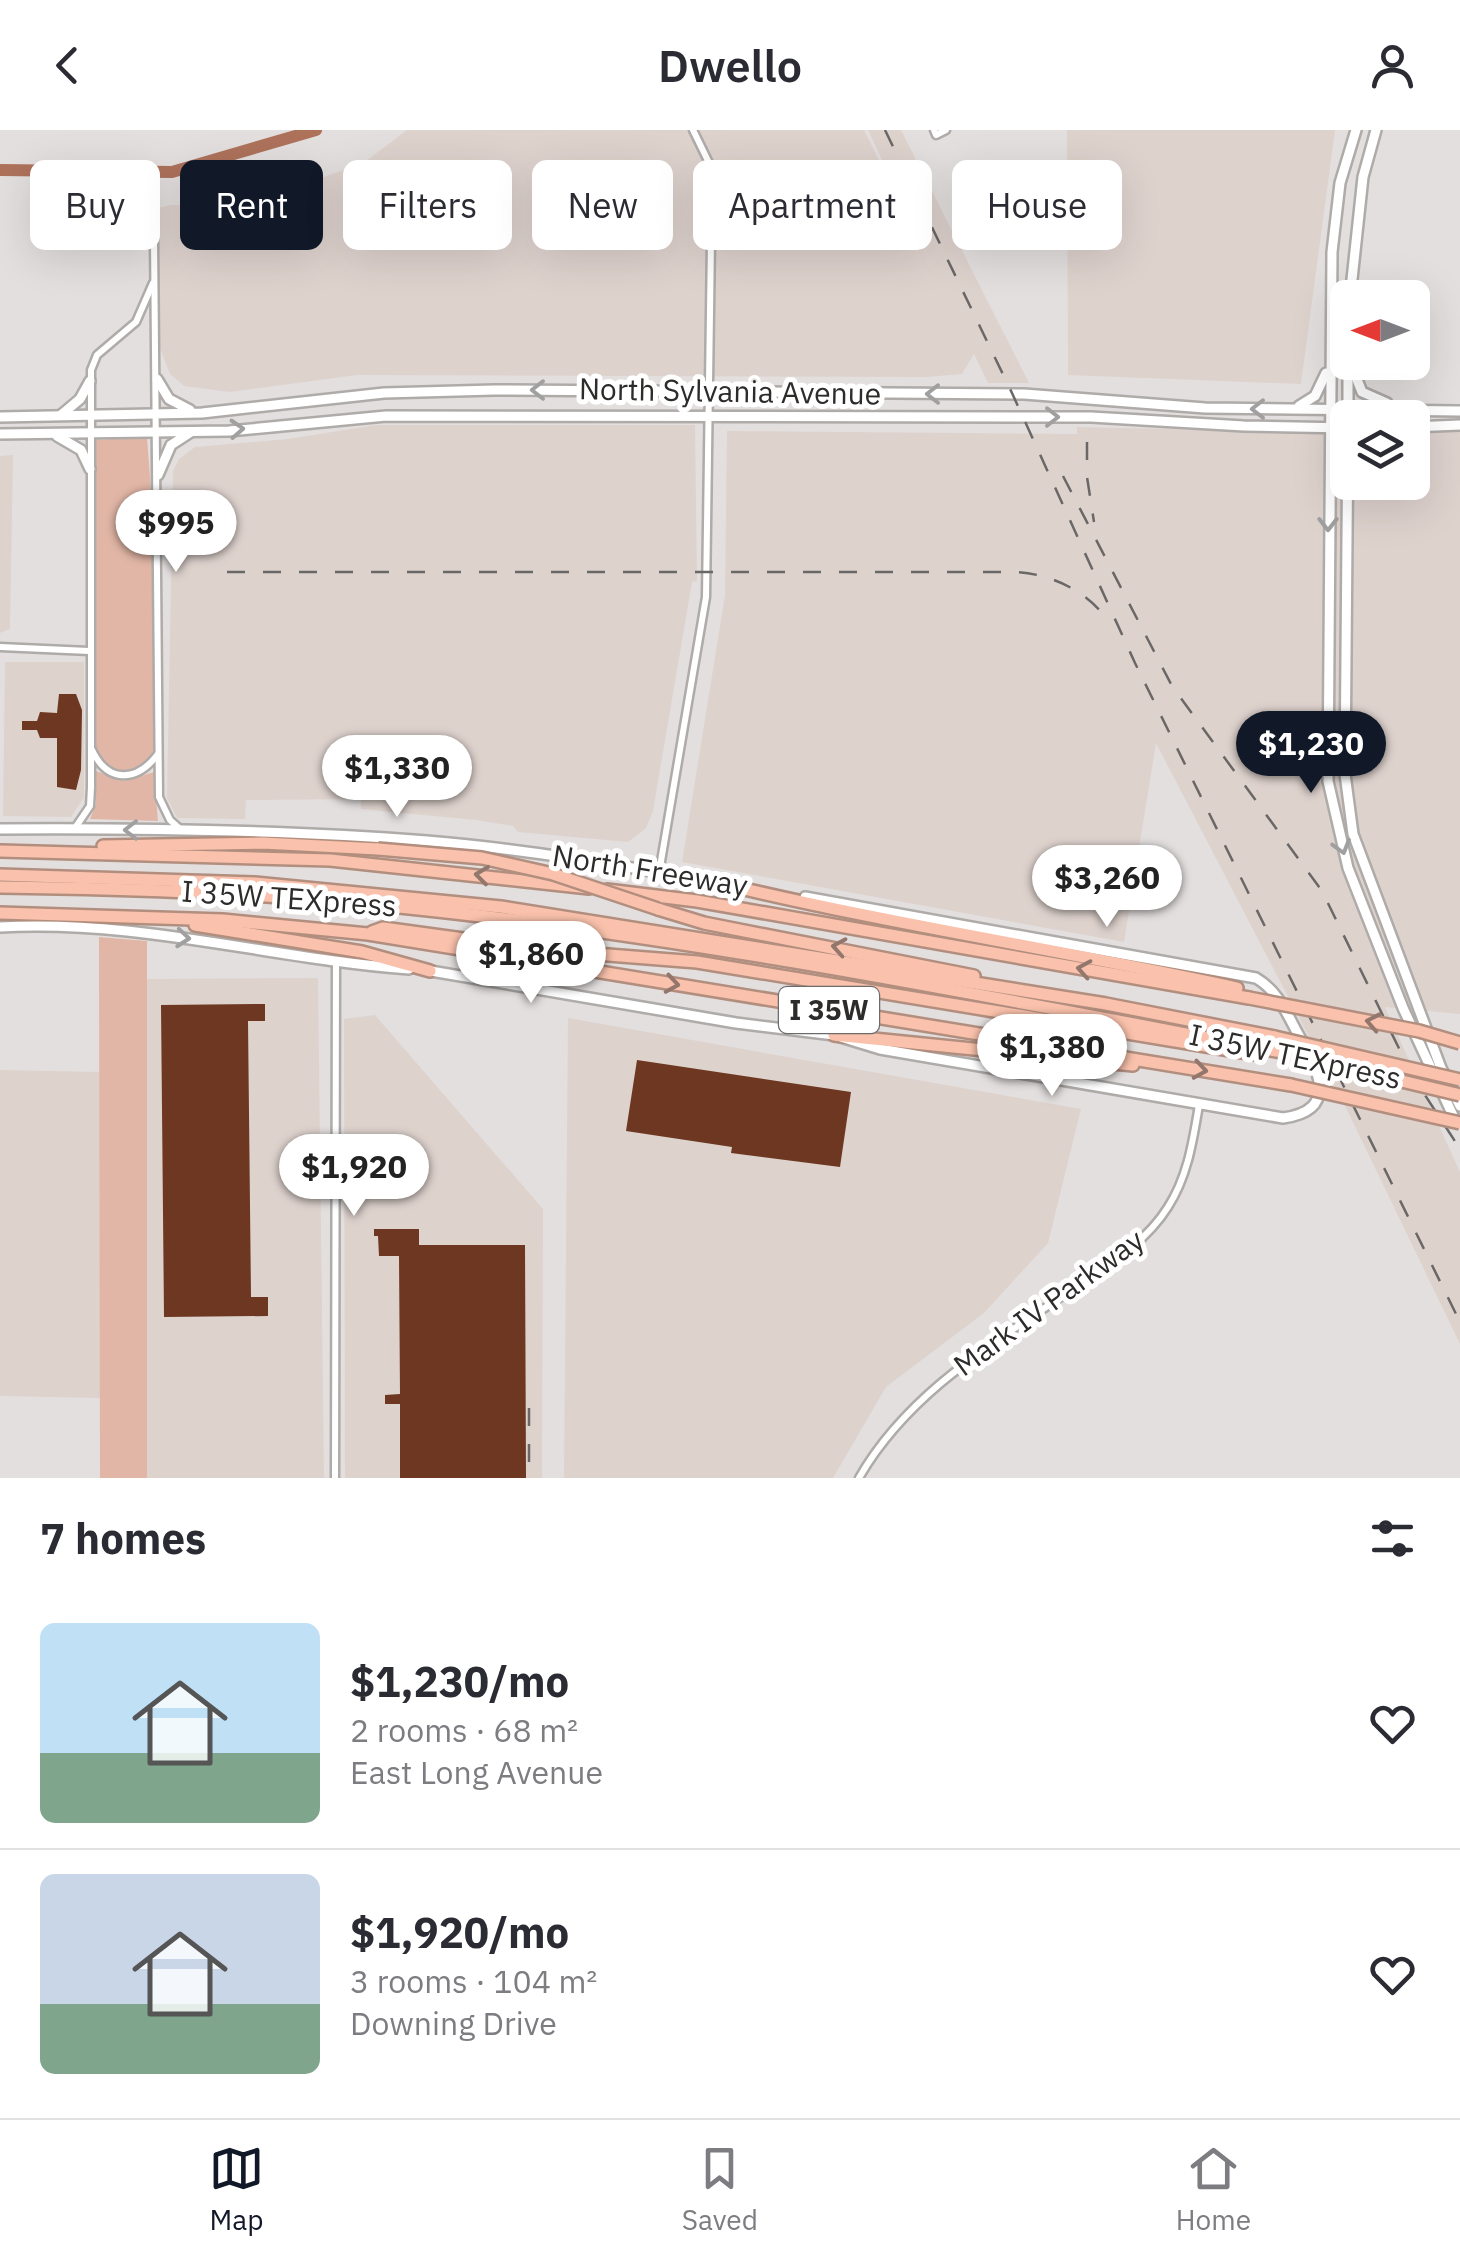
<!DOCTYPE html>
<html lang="en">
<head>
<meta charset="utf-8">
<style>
	body { margin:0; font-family:"IBM Plex Sans",sans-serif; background:#f2f2f3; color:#2b2b33; height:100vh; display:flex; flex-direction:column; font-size:38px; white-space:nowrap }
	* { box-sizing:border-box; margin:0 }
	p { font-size:32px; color:#7c7c81 }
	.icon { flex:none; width:55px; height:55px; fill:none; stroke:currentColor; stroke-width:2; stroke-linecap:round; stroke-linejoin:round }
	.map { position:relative; height:1348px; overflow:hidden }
	.details { display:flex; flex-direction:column; background:#fff; flex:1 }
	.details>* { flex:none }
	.guide { position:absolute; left:30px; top:30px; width:1400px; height:90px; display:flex; gap:20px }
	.needle { width:65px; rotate:270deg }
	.fabs { position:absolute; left:1330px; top:150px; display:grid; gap:20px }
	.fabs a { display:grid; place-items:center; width:100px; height:100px; border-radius:15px; background:#fff; box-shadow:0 10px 40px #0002; font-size:50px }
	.price { position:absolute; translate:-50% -85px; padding:0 22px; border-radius:35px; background:#fff; color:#222; font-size:32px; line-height:65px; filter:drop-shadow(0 2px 5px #0008) }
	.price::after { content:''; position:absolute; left:50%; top:60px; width:30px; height:22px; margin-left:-15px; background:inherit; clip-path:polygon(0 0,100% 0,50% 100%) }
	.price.on { background:#111827; color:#fff }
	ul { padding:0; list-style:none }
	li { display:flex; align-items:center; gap:30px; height:250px; padding:0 40px }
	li+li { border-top:2px solid #e1e1e2 }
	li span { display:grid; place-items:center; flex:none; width:280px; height:200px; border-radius:15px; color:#555 }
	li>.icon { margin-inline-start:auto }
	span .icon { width:120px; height:120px; fill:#fffc; stroke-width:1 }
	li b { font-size:42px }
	h2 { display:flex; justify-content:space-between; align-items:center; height:120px; padding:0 40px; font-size:42px }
	.pill { padding:0 35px; border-radius:15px; background:#fff; box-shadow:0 10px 40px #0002; font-size:35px; line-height:90px }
	.pill.on { background:#111827; color:#fff }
	header { display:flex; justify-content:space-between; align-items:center; height:130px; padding:0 40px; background:#fff; font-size:45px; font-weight:600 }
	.tabs { display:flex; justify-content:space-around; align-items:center; height:140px; border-top:2px solid #e1e1e2; background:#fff; font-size:28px; color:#7c7c81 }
	.tabs a { display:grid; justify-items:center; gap:5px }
	.tabs .on { color:#111827 }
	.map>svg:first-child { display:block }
	.built { fill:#ded2cd }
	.green { fill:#e1b6a6 }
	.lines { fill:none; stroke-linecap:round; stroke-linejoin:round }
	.river { stroke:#ae725b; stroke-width:12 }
	.building { fill:#6d3721 }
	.street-casing { stroke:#aeaba9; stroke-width:11 }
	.secondary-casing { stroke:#aeaba9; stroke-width:14 }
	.highway-casing { stroke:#b28e7f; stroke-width:16 }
	.street { stroke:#fff; stroke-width:6 }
	.secondary { stroke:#fff; stroke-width:9 }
	.highway { stroke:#fac2ac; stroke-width:11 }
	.rail { stroke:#6a6867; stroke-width:2.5; stroke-dasharray:18 18; stroke-linecap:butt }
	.highway-bridge-casing { stroke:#b28e7f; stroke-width:16; stroke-linecap:butt }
	.highway-bridge { stroke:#fac2ac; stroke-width:11 }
	.oneway { stroke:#a0a0a0 }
	.oneway2 { stroke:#94776c }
	.labels { text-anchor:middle; stroke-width:10; stroke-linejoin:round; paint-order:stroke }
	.shield { fill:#fff; stroke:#6c6b6b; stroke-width:2.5 }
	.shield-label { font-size:28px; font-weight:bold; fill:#2d2c2b }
	.street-label { font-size:30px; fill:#2d2c2b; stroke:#fff }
</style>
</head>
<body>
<header><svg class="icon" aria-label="back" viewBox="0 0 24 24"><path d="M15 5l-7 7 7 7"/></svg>Dwello<svg class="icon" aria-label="person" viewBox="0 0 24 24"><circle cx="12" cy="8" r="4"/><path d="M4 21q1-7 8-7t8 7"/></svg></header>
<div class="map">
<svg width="1460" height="1348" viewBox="0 0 1460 1348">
	<rect width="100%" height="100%" fill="#e3dfde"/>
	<g class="built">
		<polygon points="407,0 864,0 930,132 868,0 901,0 1029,253 988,253 974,224 962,244 926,247 357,245 229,262 184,256 170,244 160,218 158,78 170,75 262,76 262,68 362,34"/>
		<polygon points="1067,0 1335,0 1301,254 1068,245"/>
		<polygon points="376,295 695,295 697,451 692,452 653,681 646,698 628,712 518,702 513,696 476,690 361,679 361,669 246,670 245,689 177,688 167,668 173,341 179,329 195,317 288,309"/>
		<polygon points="1077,297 1347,303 1348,352 1412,352 1413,302 1460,301 1460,884 1385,877 1460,1042 1460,1214 1348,982 1156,613 1124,812 682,732 725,465 727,301 1077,304"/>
		<polygon points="13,325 10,499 0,503 0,326"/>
		<polygon points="5,532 84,532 84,667 71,687 3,686"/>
		<polygon points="318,848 324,1348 147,1348 147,849"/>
		<polygon points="375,885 543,1079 542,1348 345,1348 344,889"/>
		<polygon points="568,888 1081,979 1048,1113 984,1183 886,1257 833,1348 564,1348"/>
		<polygon points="0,940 100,942 100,1268 0,1266"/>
	</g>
	<g class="green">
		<path d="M147,307L155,414L154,619C142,651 109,648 95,620V310Z"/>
		<polygon points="96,641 124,651 154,642 158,691 90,689 96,674"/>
		<polygon points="99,807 147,811 147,1348 100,1348"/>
	</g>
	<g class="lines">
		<polyline class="river" points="0,40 172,42 316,0"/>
	</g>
	<g class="building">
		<polygon points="59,564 76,564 82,580 81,640 76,660 57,657 57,608 40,608 37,600 22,600 22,591 37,591 40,582 57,583"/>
		<polygon points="265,874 265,891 248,891 251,1167 268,1167 268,1186 164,1187 161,875"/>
		<polygon points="637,930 851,962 840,1037 731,1023 732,1017 626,1001"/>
		<polygon points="374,1099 419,1099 419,1115 525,1115 526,1348 400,1348 400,1274 385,1274 385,1265 400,1264 399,1126 379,1126 378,1106 374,1106"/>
	</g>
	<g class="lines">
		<defs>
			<g id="street">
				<polyline points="934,0 936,5 946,0"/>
				<polyline points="154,108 159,667 170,690 180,699"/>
				<polyline points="0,517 89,521"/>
				<path d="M92,620C108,654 137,652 158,624"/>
				<polyline points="75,698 90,676 91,657 91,240 97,225 136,192 153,153"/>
				<polyline points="659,743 706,467 712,39 693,0"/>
				<polyline points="335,1348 336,831"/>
				<path d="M859,1348C907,1264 992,1214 1070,1161C1105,1137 1145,1114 1168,1077C1188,1046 1193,1010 1199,975"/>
			</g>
			<g id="secondary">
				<polyline points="1356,0 1340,53 1332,122 1328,651 1348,738 1403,878 1456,992"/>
				<polyline points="1350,168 1363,47 1376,0"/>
				<polyline points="1350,232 1362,262 1387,273"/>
				<polyline points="157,249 169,269 190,280"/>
				<polyline points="1299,276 1315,266 1326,243"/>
				<polyline points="1348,280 1348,240"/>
				<polyline points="61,285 80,269 90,251"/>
				<polyline points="0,287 202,283 384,263 494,260 1024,264 1205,278 1460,281"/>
				<polyline points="1348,291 1345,644 1353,704 1441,938 1460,976"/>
				<polyline points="1412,297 1460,295"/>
				<polyline points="0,304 229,301 386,286 1091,287 1244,296 1348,298"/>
				<polyline points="57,306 81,320 90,339"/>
				<polyline points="158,345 171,315 191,302"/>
				<path d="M0,699C142,698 285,700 427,711C525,719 623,736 721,753"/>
				<path d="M0,797C138,789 273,829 409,839"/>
				<path d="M425,840L736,893L834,905L880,919L1283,988C1341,980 1317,937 1298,904C1286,882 1278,861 1256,848L805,767"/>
			</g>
			<g id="highway">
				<polyline points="103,716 263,713 378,719"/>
				<polyline points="0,721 330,730 589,758"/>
				<polyline points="0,745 255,753 501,777 1106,874 1275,907"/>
				<path d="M715,752C887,794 1063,820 1237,858"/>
				<path d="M0,757C136,759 273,763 409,778C697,808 991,867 1276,921"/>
				<polyline points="607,760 697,771 1249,868"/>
				<polyline points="658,779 704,793 974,846"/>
				<polyline points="0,783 223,790 368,804 1291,955"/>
				<polyline points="195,795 362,822 430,841"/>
				<polyline points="372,802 383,798 545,820 697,832 1254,924"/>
				<polyline points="834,905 1133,935"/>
			</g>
		</defs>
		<use href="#street" class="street-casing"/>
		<use href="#secondary" class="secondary-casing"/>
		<use href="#highway" class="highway-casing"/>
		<use href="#street" class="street"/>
		<use href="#secondary" class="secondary"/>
		<use href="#highway" class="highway"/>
		<g class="rail">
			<polyline points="885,0 1012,263 1135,533 1460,1192"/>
			<polyline points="1087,312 1087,347 1094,392"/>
			<polyline points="1063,346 1172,556 1322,761 1412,945 1460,1019"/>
			<path d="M227,442H1016C1052,444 1086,461 1107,489"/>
			<polyline points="529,1278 529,1348"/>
		</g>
		<defs>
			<g id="highway-bridge">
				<polyline points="378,719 482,728 553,744 658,779"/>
				<polyline points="1249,868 1419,901 1460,913"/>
				<polyline points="1275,907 1460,950"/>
				<polyline points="1276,921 1460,965"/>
				<polyline points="1291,955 1460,993"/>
			</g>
		</defs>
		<use href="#highway-bridge" class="highway-bridge-casing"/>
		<use href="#highway-bridge" class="highway-bridge"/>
	</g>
	<defs><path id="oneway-chevron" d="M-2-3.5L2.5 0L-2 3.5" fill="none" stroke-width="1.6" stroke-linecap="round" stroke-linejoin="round" transform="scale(2.5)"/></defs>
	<g class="oneway">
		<use href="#oneway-chevron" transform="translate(538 260) rotate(180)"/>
		<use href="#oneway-chevron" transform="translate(933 264) rotate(180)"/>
		<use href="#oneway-chevron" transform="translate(1258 279) rotate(-180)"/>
		<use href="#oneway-chevron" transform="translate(1052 287)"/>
		<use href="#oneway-chevron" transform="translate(237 299) rotate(-3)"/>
		<use href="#oneway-chevron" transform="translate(1328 394) rotate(90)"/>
		<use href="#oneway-chevron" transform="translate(131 700) rotate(180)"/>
		<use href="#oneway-chevron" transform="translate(1342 717) rotate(74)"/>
		<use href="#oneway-chevron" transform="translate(183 808) rotate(5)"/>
	</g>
	<g class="oneway2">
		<use href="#oneway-chevron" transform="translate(482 745) rotate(-173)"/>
		<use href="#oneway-chevron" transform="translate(839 817) rotate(-170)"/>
		<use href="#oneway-chevron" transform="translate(1084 839) rotate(-170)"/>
		<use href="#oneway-chevron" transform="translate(672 854) rotate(9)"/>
		<use href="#oneway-chevron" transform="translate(1373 892) rotate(-169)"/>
		<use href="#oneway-chevron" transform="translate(1200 940) rotate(9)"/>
	</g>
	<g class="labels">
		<rect class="shield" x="779" y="857" width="100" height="46" rx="8"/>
		<g class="shield-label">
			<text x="829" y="890">I 35W</text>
		</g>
		<g class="street-label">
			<text transform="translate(730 262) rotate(1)" y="10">North Sylvania Avenue</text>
			<text transform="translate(650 741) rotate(9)" y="10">North Freeway</text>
			<text transform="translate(289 769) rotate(4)" y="10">I 35W TEXpress</text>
			<text transform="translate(1295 927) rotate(12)" y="10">I 35W TEXpress</text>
			<text transform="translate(1049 1173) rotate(-36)" y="10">Mark IV Parkway</text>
		</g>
	</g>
</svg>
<div class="fabs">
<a><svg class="needle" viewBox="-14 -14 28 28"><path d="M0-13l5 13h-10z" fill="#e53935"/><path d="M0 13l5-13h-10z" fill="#7c7c81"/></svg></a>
<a><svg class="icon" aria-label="layers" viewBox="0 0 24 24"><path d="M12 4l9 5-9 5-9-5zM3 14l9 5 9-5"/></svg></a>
</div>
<b class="price" style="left:176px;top:445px">$995</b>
<b class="price on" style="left:1311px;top:666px">$1,230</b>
<b class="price" style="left:397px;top:690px">$1,330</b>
<b class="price" style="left:1107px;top:800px">$3,260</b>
<b class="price" style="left:531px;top:876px">$1,860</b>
<b class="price" style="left:1052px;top:969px">$1,380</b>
<b class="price" style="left:354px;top:1089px">$1,920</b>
<div class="guide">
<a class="pill">Buy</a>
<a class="pill on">Rent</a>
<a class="pill">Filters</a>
<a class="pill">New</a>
<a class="pill">Apartment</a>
<a class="pill">House</a>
</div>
</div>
<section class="details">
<h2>7 homes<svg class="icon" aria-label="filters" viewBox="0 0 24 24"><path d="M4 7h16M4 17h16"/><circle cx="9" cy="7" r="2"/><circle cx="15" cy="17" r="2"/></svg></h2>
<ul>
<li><span style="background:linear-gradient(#bfe0f5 65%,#7fa58c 0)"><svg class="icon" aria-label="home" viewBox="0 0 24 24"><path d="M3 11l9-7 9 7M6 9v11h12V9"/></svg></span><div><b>$1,230/mo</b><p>2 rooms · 68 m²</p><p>East Long Avenue</p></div><svg class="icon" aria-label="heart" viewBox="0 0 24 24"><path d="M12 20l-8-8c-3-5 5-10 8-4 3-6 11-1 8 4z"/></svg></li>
<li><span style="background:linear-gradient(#c9d6e8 65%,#7fa58c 0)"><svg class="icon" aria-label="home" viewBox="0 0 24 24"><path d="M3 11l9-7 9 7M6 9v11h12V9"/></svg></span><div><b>$1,920/mo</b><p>3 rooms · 104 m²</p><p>Downing Drive</p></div><svg class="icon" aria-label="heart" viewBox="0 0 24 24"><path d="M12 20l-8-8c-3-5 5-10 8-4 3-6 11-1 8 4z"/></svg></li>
</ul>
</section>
<nav class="tabs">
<a class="on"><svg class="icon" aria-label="map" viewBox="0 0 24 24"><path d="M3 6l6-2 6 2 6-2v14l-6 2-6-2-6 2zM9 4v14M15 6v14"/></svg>Map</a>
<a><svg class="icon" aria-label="saved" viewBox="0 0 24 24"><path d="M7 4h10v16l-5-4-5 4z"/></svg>Saved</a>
<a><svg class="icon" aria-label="home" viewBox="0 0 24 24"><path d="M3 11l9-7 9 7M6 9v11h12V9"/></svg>Home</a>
</nav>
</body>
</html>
